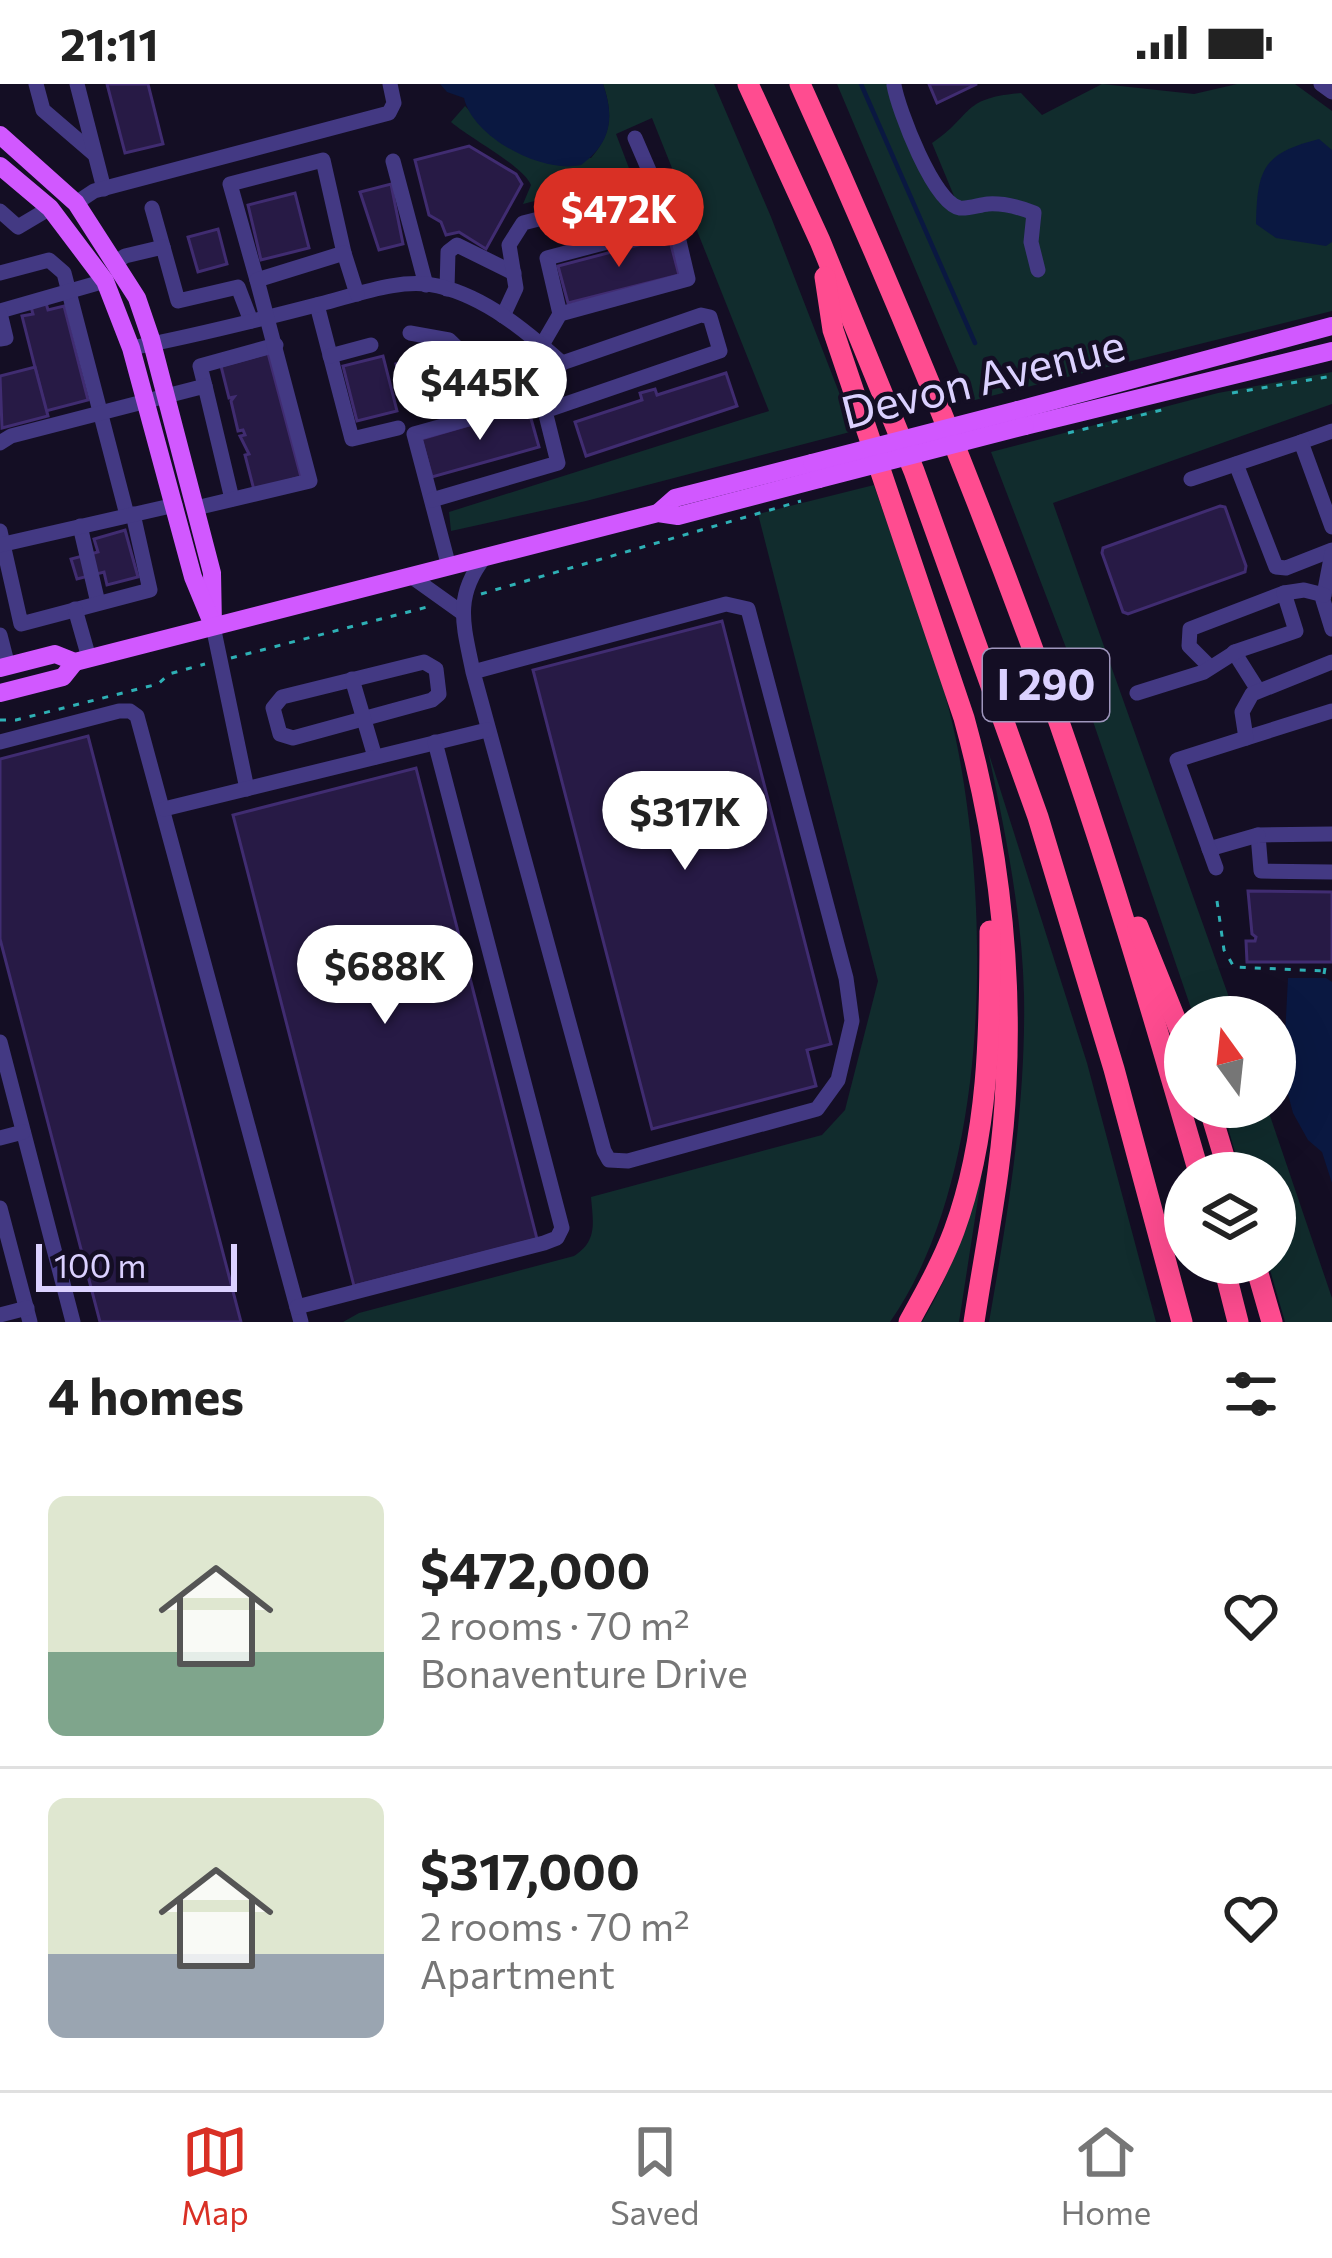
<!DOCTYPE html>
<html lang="en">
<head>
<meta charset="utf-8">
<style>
	body { margin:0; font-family:Commissioner,sans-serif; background:#f2f2f2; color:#222; height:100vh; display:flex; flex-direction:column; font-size:45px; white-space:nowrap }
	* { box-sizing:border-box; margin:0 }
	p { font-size:39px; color:#767676 }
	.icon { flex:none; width:66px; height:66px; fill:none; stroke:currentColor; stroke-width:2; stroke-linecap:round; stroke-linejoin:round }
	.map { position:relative; height:1238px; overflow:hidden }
	.panel { display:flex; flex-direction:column; background:#fff; flex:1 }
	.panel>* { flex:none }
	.needle { width:78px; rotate:345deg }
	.fabs { position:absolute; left:1164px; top:912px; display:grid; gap:24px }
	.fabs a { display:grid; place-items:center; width:132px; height:132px; border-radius:50%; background:#fff; box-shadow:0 12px 48px #0002; font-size:60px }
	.scale { position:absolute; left:36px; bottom:30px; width:201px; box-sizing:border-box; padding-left:12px; border:6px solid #dbd1ff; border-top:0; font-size:33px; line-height:42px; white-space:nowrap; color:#dbd1ff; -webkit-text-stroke:9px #140e24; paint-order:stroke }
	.price { position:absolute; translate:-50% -102px; padding:0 27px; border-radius:42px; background:#fff; color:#222; font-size:39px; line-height:78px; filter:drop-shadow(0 3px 6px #0008) }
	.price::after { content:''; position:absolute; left:50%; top:72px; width:36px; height:27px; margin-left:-18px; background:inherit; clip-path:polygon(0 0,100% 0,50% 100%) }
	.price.on { background:#d93025; color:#fff }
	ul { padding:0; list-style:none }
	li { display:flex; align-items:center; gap:36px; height:300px; padding:0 48px }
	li+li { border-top:3px solid #e0e0e0 }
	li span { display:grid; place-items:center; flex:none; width:336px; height:240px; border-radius:18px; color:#555 }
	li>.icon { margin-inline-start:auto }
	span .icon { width:144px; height:144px; fill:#fffc; stroke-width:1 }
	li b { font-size:51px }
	h2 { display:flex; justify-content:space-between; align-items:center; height:144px; padding:0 48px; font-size:51px }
	.status { display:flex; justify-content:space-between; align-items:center; height:84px; padding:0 60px; background:#fff; direction:ltr }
	.status svg { height:33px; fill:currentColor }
	.menu { display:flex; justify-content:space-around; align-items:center; height:168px; border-top:3px solid #e0e0e0; background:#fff; font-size:33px; color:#767676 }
	.menu a { display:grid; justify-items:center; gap:6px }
	.menu .on { color:#d93025 }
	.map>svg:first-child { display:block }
	.green { fill:#112c2d }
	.water { fill:#0a1841 }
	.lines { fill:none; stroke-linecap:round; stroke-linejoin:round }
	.stream { stroke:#0a1841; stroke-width:4.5 }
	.building { fill:#271a45; stroke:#402c71; stroke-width:3 }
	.path { stroke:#2eb0b5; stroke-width:3; stroke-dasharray:6 9; stroke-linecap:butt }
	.minor { stroke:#433983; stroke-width:15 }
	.major { stroke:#d158ff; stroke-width:18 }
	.highway { stroke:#ff4c90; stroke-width:21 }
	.major-bridge { stroke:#d158ff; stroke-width:18 }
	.labels { text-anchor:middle; stroke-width:9; stroke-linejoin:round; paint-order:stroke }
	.shield { fill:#140e24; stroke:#9f96bd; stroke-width:3 }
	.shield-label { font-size:42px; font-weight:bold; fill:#dbd1ff }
	.street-label { font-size:45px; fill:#dbd1ff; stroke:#140e24 }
</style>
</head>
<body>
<div class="status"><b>21:11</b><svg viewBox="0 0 49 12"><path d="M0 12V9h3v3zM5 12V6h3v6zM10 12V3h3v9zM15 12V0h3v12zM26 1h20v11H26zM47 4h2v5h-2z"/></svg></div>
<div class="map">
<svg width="1332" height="1238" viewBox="0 0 1332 1238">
	<rect width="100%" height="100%" fill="#140e24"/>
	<g class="green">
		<path d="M603,0H714L771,133L854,347L586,417L451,447L449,428L769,327L652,34L616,50L632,92L523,120L531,101C523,82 471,55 451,38L465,22L498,56L591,74C612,49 613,30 603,0Z"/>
		<path d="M837,0H893L899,36L939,118L954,112L932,59C974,31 960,14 1021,9L1042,31L1102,0L1194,10L1237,0H1295L1332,27V227L971,317Z"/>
		<polygon points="1332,288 1332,320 1053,419 1236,933 1194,933 1083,608 991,368 1218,309"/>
		<path d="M874,401C903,488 943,581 959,671C990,838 990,1094 890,1238H343L359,1229L574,1172C598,1157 593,1138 591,1113L822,1051L845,1026L878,897L758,430Z"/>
		<path d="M988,667L1087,979L1156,1238H989C1008,1129 1026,1022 1024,911C1022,828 1005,747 988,667Z"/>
		<polygon points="1222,1023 1267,1023 1332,1214 1332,1238 1285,1238 1268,1179 1275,1179 1275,1089 1241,1089"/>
		<path d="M984,1076L959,1238H922C952,1188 970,1133 984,1076Z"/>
	</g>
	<g class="water">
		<path d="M440,0H603C615,34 611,59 581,81C543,90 473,54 464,14L447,8Z"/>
		<path d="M1319,55L1332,66V158L1326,162L1276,154L1256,140C1257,84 1264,69 1319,55Z"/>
		<polygon points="1288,894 1326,894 1332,898 1332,1099 1322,1068 1308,1056 1293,1029 1283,991"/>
	</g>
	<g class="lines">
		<polyline class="stream" points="861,0 975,259"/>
	</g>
	<g class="building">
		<polygon points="107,0 148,0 163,60 125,69"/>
		<polygon points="929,0 977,0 937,19"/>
		<polygon points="469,62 516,90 522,100 486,165 459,148 446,151 441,138 429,131 415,76"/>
		<polygon points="391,100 403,160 379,166 360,108"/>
		<polygon points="295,109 309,164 261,176 248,121"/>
		<polygon points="218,145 227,180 198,188 188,153"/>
		<polygon points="669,153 679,191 568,219 558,182"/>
		<polygon points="46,219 48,226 64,222 88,316 46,327 22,232 33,230 31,223"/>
		<polygon points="454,268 464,308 406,319 396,280"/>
		<polygon points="268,269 301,393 254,406 245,371 249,370 240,352 245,351 243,346 238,347 231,317 234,313 229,314 221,282"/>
		<polygon points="383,272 397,327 357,337 343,282"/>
		<polygon points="35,283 48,332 2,344 0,292"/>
		<polygon points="726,289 737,322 586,372 575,338 642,316 640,309 655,305 657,311"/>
		<polygon points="528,324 539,363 432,393 421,355"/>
		<polygon points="1220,422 1225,423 1246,482 1245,488 1128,530 1123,528 1102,469 1103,464"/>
		<polygon points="125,446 138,493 107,501 104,488 77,495 71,475 98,468 94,455"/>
		<polygon points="722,537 831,960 807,966 816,1002 652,1045 533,586"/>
		<polygon points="88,652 241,1238 100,1238 0,855 0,675"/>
		<polygon points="416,684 537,1155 354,1202 233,731"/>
		<polygon points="1248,807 1332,808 1332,878 1247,878 1246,857 1255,857 1256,853 1252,850"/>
	</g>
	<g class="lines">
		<g class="path">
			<polyline points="1232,309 1332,292"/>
			<polyline points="1068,349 1170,324"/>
			<polyline points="481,510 801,417"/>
			<polyline points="231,574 431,522"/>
			<polyline points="0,636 16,636 158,600 169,590 205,580"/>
			<polyline points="1217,817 1224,866 1234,883 1324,887"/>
			<polyline points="1325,884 1324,890 1332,890"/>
		</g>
		<g class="minor">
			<polyline points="36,0 43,26 93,69"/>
			<polyline points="77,0 104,105"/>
			<polyline points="1321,0 1332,8"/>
			<path d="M894,1C898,25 934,120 960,124C968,125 979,121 988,120C1005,119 1019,123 1034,129L1031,158L1038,186"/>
			<polyline points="393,77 426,201"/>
			<polyline points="76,119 94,107 389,29 394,19 390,0"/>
			<polyline points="152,124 163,163"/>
			<polyline points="0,127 18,143 50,124"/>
			<polyline points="116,178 125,172 163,163 178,217 238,203 251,237"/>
			<polyline points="0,189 49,176 64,189 127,431"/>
			<polyline points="257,196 230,100 323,76 344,169"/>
			<polyline points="447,205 448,168 457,161 514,189"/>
			<polyline points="317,221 352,355 398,344"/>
			<polyline points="0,227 105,197"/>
			<polyline points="0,229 6,254 0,255"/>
			<polyline points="503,232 516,204 509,161 523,139 657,105 635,54"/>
			<polyline points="410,249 449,256 476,282 542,261 560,230 547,174 675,140 688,195 560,230"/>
			<path d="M131,264C195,252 258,236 320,220C356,211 401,193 438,202C486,213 527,248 562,279L537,308L500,326L414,350L449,483"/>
			<polyline points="330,272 371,261"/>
			<polyline points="205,302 200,282 276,261"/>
			<polyline points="1301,358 1332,347"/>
			<polyline points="0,359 11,352 205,302 232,415"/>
			<polyline points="1236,380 1276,483 1286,484 1332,466"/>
			<polyline points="1191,395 1301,358 1332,443"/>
			<polyline points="432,416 558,379 545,327 720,267 710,233 701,231 562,279"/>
			<polyline points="196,424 310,397 257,196 344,169 357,210"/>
			<polyline points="80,442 98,519"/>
			<polyline points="0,447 21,540 150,506 133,430"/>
			<polyline points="0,461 175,421"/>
			<polyline points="1332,469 1323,516 1332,545"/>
			<polyline points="412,493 461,528"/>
			<polyline points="75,525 89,574"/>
			<polyline points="213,542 247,705"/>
			<polyline points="0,551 8,582"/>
			<polyline points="1234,568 1258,606"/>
			<polygon points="424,578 436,585 439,610 432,616 293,654 280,650 273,624 282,613"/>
			<polyline points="1210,583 1189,562 1190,545 1284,509"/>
			<path d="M473,588L726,520L748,525L846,894L852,937L838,996L817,1025L628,1077L609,1076L604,1067L473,588C464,543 453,514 484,474"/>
			<polyline points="352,595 375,673"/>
			<polyline points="1137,609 1204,588 1237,567 1296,547 1284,509 1304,506 1324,511"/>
			<polyline points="1246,654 1332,627"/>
			<polyline points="0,658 119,627 130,627 137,632 301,1238"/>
			<polyline points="164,725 487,646"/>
			<polyline points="1332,750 1258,751 1261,787 1332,788"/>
			<polyline points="1209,765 1258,751"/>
			<polyline points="1216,784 1177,676 1246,654 1242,628 1252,610 1332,578"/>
			<polyline points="0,958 73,1238"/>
			<polyline points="0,1054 23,1048"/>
			<polyline points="0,1124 30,1238"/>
			<polyline points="297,1223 544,1159 557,1154 562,1144 435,658"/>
			<polyline points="0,1231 27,1224"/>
		</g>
		<g class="major">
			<polyline points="0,51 76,119 137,214 151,255 212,489 213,542"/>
			<polyline points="0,82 50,124 105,197 131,264 193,493 210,534"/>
			<polyline points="1018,326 1332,242"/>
			<polyline points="1025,342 1332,267"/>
			<polyline points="658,429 675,414 812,379"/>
			<polyline points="0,584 55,570 75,578 658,429 678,432 819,395"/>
			<polyline points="0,609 63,593 75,578"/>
		</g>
		<g class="highway">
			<polyline points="748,0 820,157 914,387 1038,733 1114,985 1182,1238"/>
			<path d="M800,0C890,198 973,399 1047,604C1104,763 1152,927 1199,1089"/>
			<path d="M825,193L833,246L964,634C997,753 1012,876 1006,1000C1003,1080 986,1159 974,1238"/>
			<polyline points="1138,843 1185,959"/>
			<polyline points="1209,1023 1229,1089"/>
			<polyline points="1223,1179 1238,1238"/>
			<polyline points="1255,1179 1272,1238"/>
			<path d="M909,1238C925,1209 942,1179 954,1147C989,1052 990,946 990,847"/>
		</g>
		<g class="major-bridge">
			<polyline points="812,379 1018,326"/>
			<polyline points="819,395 1025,342"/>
		</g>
	</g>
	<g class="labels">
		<rect class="shield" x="983" y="565" width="126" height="72" rx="9"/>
		<g class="shield-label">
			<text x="1046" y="616">I 290</text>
		</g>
		<g class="street-label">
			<text transform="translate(983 295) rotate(-14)" y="16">Devon Avenue</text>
		</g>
	</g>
</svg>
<div class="fabs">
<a><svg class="needle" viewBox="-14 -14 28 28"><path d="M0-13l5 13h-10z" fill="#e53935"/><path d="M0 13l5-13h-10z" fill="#767676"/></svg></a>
<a><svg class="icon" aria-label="layers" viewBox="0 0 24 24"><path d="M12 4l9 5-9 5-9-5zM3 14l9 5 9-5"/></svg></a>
</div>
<div class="scale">100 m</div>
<b class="price on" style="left:619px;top:186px">$472K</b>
<b class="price" style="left:480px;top:359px">$445K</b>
<b class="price" style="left:685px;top:789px">$317K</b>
<b class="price" style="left:385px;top:943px">$688K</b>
</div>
<section class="panel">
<h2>4 homes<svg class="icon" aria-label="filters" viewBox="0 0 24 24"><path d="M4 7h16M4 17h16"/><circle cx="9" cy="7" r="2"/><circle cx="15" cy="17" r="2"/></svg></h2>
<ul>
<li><span style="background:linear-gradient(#dfe7d0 65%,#7fa58c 0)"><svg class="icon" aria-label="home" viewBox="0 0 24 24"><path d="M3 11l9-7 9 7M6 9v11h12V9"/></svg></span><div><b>$472,000</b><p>2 rooms · 70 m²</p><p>Bonaventure Drive</p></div><svg class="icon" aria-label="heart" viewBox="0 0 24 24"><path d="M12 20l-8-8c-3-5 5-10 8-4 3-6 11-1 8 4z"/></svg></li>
<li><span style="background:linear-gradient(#dfe7d0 65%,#9aa5b1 0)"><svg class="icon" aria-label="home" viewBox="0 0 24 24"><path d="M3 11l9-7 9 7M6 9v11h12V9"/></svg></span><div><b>$317,000</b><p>2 rooms · 70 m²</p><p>Apartment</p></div><svg class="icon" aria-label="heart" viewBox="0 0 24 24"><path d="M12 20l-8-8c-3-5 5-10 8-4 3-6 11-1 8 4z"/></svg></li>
</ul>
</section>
<nav class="menu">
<a class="on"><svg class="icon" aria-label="map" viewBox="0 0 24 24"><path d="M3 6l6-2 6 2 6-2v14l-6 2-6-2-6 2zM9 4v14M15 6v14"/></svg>Map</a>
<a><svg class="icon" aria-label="saved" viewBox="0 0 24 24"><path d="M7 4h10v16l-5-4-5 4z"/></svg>Saved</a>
<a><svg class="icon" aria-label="home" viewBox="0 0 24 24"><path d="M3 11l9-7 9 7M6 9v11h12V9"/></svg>Home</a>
</nav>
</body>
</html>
